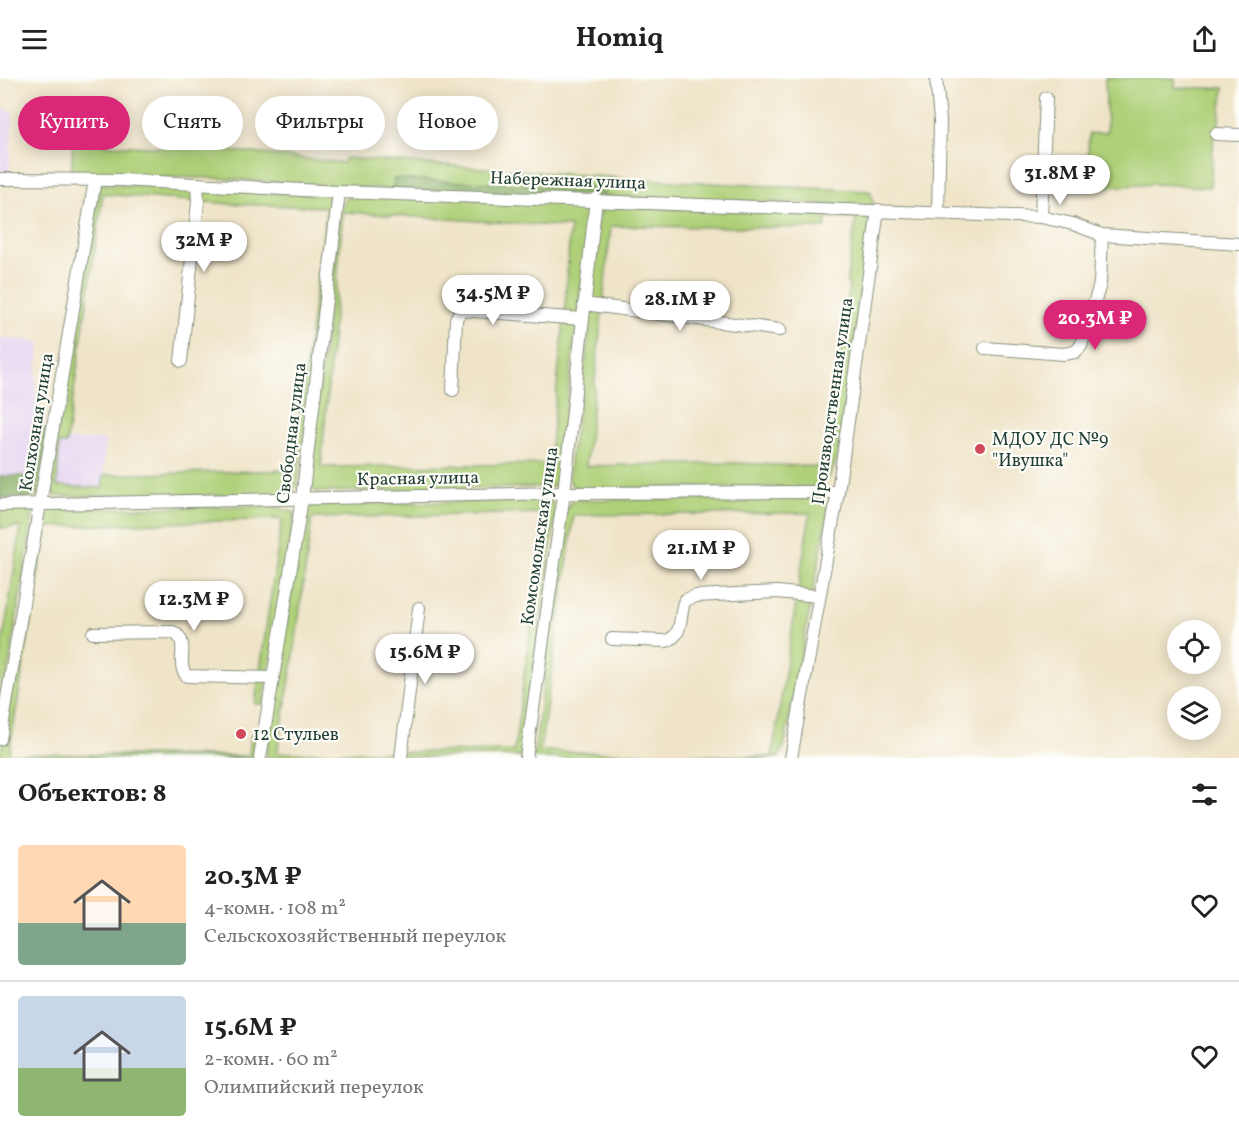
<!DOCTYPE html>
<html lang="ru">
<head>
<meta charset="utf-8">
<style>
	body { margin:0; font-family:Vollkorn,serif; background:#f6f6f6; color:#222; height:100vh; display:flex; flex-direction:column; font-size:22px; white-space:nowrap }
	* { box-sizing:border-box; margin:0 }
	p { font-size:20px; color:#767676 }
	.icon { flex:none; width:33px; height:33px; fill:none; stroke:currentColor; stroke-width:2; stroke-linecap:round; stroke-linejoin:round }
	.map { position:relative; height:680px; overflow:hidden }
	.drawer { display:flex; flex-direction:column; background:#fff; flex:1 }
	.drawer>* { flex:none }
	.guide { position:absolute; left:18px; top:18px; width:600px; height:54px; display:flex; gap:12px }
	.controls { position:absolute; left:1167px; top:542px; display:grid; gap:12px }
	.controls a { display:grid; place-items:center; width:54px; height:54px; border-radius:50%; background:#fff; box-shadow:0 3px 15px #0003; font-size:30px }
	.price { position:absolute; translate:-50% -51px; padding:0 14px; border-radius:21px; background:#fff; color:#222; font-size:20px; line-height:39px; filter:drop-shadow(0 2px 3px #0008) }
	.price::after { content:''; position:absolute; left:50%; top:36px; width:18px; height:14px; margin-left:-9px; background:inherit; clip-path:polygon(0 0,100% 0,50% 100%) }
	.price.current { background:#db2777; color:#fff }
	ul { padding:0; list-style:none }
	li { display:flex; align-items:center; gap:18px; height:150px; padding:0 18px }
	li+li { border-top:2px solid #e0e0e0 }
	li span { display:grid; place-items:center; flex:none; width:168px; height:120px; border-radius:6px; color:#555 }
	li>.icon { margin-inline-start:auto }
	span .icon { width:72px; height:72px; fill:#fffc; stroke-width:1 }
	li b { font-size:26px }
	h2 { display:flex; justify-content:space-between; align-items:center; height:72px; padding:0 18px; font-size:26px }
	.pill { padding:0 21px; border-radius:27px; background:#fff; box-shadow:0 3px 15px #0003; font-size:21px; line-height:54px }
	.pill.current { background:#db2777; color:#fff }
	header { display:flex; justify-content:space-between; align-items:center; height:78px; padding:0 18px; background:#fff; font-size:27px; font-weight:700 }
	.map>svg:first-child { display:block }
	.built { fill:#e5d3f1 }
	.green { fill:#afd078; stroke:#678656; stroke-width:1.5; fill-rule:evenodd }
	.forest { fill:#8bb268; stroke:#55784e; stroke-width:1.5 }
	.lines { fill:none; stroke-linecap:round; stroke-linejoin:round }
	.minor-casing { stroke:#87907e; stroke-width:14 }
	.minor { stroke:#fff; stroke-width:12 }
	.poi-dot { fill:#d1495b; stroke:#fdfcf7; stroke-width:2 }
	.labels { text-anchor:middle; stroke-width:4.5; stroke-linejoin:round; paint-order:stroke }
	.street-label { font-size:18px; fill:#1f3d34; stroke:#fdfcf7 }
	.poi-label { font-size:18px; fill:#1f3d34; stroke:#fdfcf7; text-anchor:start }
</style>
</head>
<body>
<header><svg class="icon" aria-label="menu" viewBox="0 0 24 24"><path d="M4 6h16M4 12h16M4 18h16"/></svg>Homiq<svg class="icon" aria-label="share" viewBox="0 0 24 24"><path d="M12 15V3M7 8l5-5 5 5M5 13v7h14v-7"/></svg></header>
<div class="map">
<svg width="1239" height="680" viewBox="0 0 1239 680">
	<rect width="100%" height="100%" fill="#fdfcf7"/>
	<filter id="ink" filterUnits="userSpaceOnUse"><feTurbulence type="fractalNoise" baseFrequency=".0167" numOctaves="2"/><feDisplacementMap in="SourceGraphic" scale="12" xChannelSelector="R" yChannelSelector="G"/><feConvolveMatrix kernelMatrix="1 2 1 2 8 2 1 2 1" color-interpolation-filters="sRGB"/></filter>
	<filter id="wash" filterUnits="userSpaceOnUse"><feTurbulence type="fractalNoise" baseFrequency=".008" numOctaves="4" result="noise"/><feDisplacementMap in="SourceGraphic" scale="24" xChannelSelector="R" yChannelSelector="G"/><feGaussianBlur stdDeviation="1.35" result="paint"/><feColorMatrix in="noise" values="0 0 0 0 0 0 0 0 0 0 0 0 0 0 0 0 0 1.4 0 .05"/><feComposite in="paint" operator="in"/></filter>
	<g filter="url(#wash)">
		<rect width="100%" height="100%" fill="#efe4c8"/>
		<g class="built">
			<polygon points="0,28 13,35 9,95 0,95"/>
			<polygon points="0,259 40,264 36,298 35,398 0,398"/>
			<polygon points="66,362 105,362 103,410 57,409 59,365 66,365"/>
		</g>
		<g class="green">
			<polygon points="1105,0 1175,0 1175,10 1224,10 1218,49 1214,54 1210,109 1158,106 1086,110 1089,56 1107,54"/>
			<polygon points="73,65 244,74 343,85 345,80 633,101 870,113 874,128 604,118 604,111 420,102 394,101 393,111 212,100 71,97"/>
			<path d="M100,106L326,117L332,127L298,406L292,414L281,417L56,418L50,410L51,389ZM103,116L230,126L327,129L292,392L104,397L102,410L57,408L59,366H66Z"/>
			<path d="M354,117L577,125L586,131L589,137C582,209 573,280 563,352C561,370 565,394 553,409L316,414L311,409L309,399L340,132L345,122ZM343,134L570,149L565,231L549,386L321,389Z"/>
			<path d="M605,128L866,138L870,145L869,156L837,379C832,395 829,404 813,409L579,410L572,408L569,400L570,382C577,335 587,287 590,240C591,210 587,152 605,128ZM827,139L856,141L847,202L849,210L846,242L824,389L734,385L586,388L611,148L825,150Z"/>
			<path d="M819,420L828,426L827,440L784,669L778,680H537L534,678L565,435L570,425L575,422ZM810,435L772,679L540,673L574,437Z"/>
			<path d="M546,422L553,425L556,433L522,678L266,680L303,432L310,427ZM546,435L514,673L277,675L293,584L312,440Z"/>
			<polygon points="274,428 295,435 263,626 255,626 282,441 46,449 9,676 249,678 251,657 258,657 254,680 0,680 43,431"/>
			<polygon points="34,431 0,643 0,582 21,449 0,450 0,434"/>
		</g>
		<g class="forest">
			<polygon points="394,101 604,111 604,118 393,111"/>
			<polygon points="36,352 48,352 38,415 33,420 0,420 0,398 35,398"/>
		</g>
	</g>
	<g filter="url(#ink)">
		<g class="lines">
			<defs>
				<g id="minor">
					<polyline points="936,0 940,42 938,135"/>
					<polyline points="1216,56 1239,57"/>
					<polyline points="0,101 121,102 339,114 1041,139 1073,146 1102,157 1239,166"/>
					<polyline points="1041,139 1046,20"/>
					<polyline points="584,226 780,252"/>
					<polyline points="985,270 1063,276 1075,274 1081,268 1100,206 1102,157"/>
					<polyline points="181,283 198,124 197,106"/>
					<polyline points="453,312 456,241 461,232 583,241"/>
					<polyline points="0,427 564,415 838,414"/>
					<path d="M93,555L173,554C192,564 174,585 187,598L273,600"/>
					<path d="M612,561L666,563C685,557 678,537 685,522L696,518L777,514L818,518"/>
					<polyline points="0,661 95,102"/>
					<polyline points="260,680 302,421 339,114"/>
					<polyline points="401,680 419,530"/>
					<polyline points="526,680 564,415 596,121"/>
					<polyline points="791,680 838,414 878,132"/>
				</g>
			</defs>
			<use href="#minor" class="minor-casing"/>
			<use href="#minor" class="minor"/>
		</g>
	</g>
	<g class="poi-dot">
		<circle cx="980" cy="371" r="6"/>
		<circle cx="241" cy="656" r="6"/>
	</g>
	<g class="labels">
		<g class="street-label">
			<text transform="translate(568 102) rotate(2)" y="6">Набережная улица</text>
			<text transform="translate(832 323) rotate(-82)" y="6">Производственная улица</text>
			<text transform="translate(36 344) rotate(-81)" y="6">Колхозная улица</text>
			<text transform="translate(291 355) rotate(-83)" y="6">Свободная улица</text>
			<text transform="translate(418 400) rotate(-1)" y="6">Красная улица</text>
			<text transform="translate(539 458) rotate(-82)" y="6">Комсомольская улица</text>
		</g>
		<g class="poi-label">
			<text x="992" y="367">МДОУ ДС №9<tspan x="992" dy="21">"Ивушка"</tspan></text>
			<text x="253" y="662">12 Стульев</text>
		</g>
	</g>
</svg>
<div class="controls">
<a><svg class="icon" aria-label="locate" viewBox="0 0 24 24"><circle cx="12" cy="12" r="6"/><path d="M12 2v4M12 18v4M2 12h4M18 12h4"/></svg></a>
<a><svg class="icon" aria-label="layers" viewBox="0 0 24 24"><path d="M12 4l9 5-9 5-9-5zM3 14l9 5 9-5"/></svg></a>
</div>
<b class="price" style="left:1060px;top:128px">31.8M ₽</b>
<b class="price" style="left:204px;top:195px">32M ₽</b>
<b class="price" style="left:493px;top:248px">34.5M ₽</b>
<b class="price" style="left:680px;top:254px">28.1M ₽</b>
<b class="price current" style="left:1095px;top:273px">20.3M ₽</b>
<b class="price" style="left:701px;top:503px">21.1M ₽</b>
<b class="price" style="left:194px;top:554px">12.3M ₽</b>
<b class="price" style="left:425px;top:607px">15.6M ₽</b>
<div class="guide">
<a class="pill current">Купить</a>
<a class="pill">Снять</a>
<a class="pill">Фильтры</a>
<a class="pill">Новое</a>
</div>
</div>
<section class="drawer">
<h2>Объектов: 8<svg class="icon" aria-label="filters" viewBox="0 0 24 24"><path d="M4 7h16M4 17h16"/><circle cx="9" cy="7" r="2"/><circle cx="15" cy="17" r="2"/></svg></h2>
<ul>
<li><span style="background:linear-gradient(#ffd9b3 65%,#7fa58c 0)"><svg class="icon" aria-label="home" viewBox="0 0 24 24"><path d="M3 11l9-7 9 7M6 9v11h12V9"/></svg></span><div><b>20.3M ₽</b><p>4-комн. · 108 m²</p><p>Сельскохозяйственный переулок</p></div><svg class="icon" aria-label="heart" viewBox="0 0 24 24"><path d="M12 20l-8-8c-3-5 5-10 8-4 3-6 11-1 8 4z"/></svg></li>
<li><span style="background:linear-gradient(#c9d6e8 60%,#8fb573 0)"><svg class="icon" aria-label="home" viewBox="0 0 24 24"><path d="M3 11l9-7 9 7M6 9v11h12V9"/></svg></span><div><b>15.6M ₽</b><p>2-комн. · 60 m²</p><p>Олимпийский переулок</p></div><svg class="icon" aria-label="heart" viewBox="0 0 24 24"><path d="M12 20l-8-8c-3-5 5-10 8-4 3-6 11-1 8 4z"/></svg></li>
</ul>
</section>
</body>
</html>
